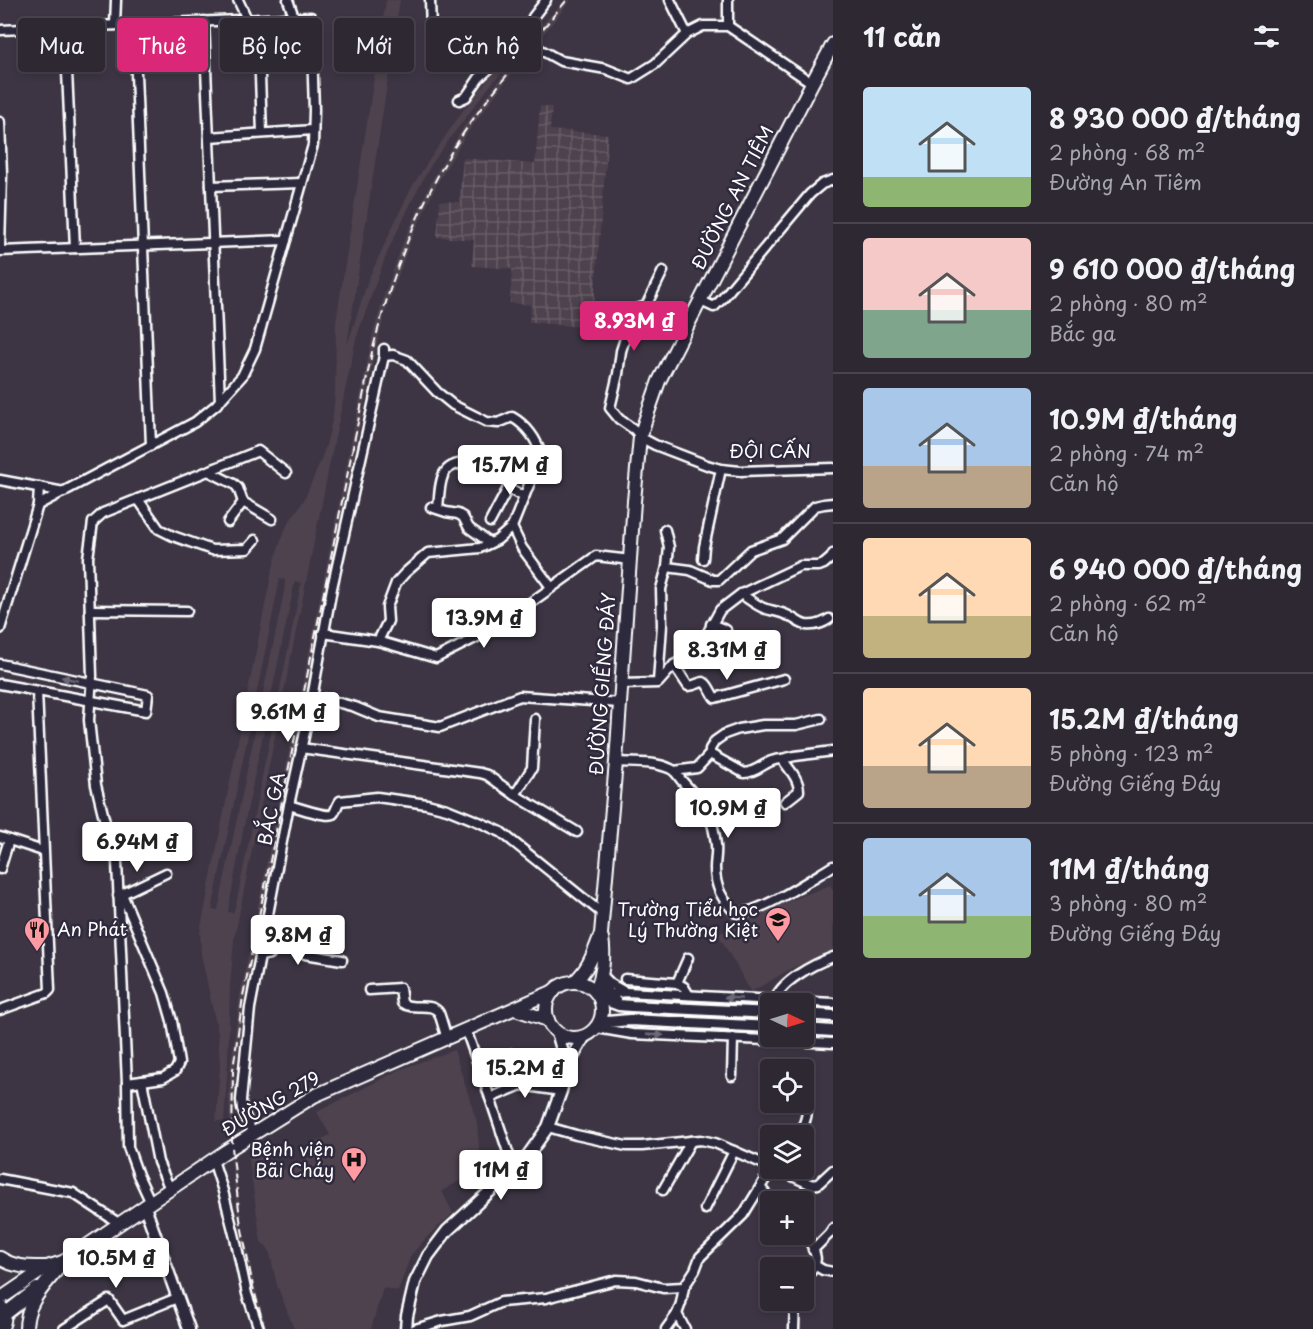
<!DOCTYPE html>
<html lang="vi">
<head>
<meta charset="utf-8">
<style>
	body { margin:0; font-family:"Playpen Sans",sans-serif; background:#36303b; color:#f1f3f6; height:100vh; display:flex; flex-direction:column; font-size:22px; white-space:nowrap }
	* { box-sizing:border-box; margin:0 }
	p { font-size:20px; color:#a7a6ac }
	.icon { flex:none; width:33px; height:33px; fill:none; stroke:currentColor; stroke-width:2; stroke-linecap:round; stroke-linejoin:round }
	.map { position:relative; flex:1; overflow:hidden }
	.sheet { display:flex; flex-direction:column; background:#2e2833; width:480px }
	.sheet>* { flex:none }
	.banner { position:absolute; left:18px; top:18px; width:570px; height:54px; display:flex; gap:12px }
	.needle { width:39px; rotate:94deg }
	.fabs { position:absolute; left:760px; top:993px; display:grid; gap:12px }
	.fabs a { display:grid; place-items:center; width:54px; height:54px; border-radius:6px; background:#2e2833; box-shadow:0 3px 9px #0003,0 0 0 2px #49444e; font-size:30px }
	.price { position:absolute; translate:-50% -51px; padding:0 14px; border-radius:6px; background:#fff; color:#222; font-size:20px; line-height:39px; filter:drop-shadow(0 2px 3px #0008) }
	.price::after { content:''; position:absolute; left:50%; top:36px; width:18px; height:14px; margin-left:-9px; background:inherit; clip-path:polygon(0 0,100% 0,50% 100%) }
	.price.active { background:#db2777; color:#fff }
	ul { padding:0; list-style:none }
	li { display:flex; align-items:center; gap:18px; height:150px; padding:0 30px }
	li+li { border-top:2px solid #49444e }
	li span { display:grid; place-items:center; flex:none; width:168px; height:120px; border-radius:6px; color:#555 }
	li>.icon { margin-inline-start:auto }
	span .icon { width:72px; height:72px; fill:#fffc; stroke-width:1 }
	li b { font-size:26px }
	h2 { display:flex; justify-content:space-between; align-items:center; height:72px; padding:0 30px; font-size:26px }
	.tag { padding:0 21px; border-radius:6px; background:#2e2833; box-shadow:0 3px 9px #0003,0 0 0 2px #49444e; font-size:21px; line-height:54px }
	.tag.active { background:#db2777; color:#fff }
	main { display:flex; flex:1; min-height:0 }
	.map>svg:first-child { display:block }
	.built { fill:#4e424d; fill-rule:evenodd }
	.industrial { fill:url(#industrial-grid) }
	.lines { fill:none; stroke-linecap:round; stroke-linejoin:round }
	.minor-casing { stroke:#fff; stroke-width:13 }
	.tertiary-casing { stroke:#fff; stroke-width:15 }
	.secondary-casing { stroke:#fff; stroke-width:15 }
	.primary-casing { stroke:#fff; stroke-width:16 }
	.minor { stroke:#2f2a3d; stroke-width:8 }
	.tertiary { stroke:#2f2a3d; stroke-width:10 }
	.secondary { stroke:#2f2a3d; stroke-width:10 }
	.primary { stroke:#2f2a3d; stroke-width:12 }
	.rail { stroke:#fff; stroke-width:2; stroke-dasharray:9 4.5; stroke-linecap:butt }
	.oneway { fill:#6d6a77 }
	.labels { text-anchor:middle; stroke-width:5; stroke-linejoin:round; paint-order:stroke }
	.street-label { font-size:18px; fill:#fff; stroke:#2f2a3d }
	.poi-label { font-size:18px; fill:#fff; stroke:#2f2a3d; text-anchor:end }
</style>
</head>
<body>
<main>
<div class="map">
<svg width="833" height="1329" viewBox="0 0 833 1329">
	<defs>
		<pattern id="industrial-grid" width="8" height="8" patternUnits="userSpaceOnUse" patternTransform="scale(1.5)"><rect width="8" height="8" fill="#4e424d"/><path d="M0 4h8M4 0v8" fill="none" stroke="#695e68"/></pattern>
	</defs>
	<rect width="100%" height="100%" fill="#3d3544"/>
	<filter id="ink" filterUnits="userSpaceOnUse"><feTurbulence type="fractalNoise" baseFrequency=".0167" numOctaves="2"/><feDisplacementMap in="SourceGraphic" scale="12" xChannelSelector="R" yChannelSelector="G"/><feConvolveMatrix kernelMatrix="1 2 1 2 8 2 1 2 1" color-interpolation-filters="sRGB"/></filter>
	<g filter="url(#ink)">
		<g class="built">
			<path d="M386,0H400L347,346L368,280L399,213L413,185L427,163L462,112L488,80L502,65L515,54L565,0H571L505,82L468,132L438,182L411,240L386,310L375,351L245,996L236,1065L234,1093V1159L241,1218L255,1286L267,1329H263L251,1286L238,1217L231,1159L229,1095L231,1063L240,996L373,333L385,293L404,240L432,180L463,128L515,60L493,82L447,142L431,165L419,187L389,248L377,280L356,339L334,443L234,940L230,987L228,1063L224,1121H216L220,1065L218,1034L201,954L200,932L271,575L279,546L287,525L304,500L321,460L327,442L333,415L335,393L336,322ZM280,579L285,580L284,592L218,910H212ZM295,581L301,583L290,640L236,904L233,913L228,912L244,826Z"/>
			<polygon points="830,885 833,890 833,952 794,967 751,992 718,934 767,910"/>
			<polygon points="454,1050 477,1122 479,1147 477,1171 442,1191 453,1213 424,1240 411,1255 398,1291 383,1288 371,1329 294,1329 277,1285 269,1250 261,1242 248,1154 258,1149 271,1175 310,1157 305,1148 330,1135 317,1112 401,1069"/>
		</g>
		<polygon class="industrial" points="540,106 552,107 550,130 608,134 592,328 529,322 531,305 510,303 512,269 472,266 474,240 437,237 440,201 459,202 463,158 535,164"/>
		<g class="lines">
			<defs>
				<g id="minor">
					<polyline points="238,0 247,19"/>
					<polyline points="288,0 294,17"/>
					<polyline points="430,0 431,31 435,34 454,36"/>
					<polyline points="546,0 533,17 526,39 530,44 561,61 606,69 631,79 655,64 687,34 703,26 728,26 812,83"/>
					<polyline points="670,0 687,34"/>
					<polyline points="258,19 262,133"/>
					<polyline points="204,21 220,401"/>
					<polyline points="134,24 151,445"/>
					<polyline points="115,25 116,0"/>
					<polyline points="728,26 728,0"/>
					<polyline points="65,27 75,248"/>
					<polyline points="0,30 311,17 314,110 313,145 255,349 242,376 216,405 195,422 38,505"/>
					<polyline points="459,100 466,97 479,78 490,68 516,50 526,39"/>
					<polyline points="0,122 2,174 0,248"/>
					<polyline points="209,137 313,130"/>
					<polyline points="211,186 302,183"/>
					<polyline points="0,251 286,240"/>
					<polyline points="663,271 646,306 634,310 621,351 618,374 610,408 619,419 635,430 640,437 655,445 707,465 721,469 740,471 833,468"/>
					<polyline points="701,301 714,307 722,299 810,194 822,184 833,180"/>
					<polyline points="208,471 234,484 238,488 243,502 272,519"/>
					<polyline points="0,480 64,492"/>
					<polyline points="138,499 159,529 173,536 212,550 247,549 255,540"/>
					<polyline points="431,507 446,512 458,514 463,517 469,528 490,543"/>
					<path d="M438,509C439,500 439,480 445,472C455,458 490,461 502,471C507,476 507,482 508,488L524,497"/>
					<polyline points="228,522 243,502"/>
					<polyline points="490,522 508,488"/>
					<polyline points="512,527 522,548 551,587"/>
					<polyline points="703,559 704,547 721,469"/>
					<polyline points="667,567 690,570 713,580 719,580 751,550 782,539 815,506 824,504 833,503"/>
					<path d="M741,594C749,599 757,606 766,609C774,611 782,612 789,616C795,619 800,624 806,625C815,626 822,624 829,619"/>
					<polyline points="90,610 187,611"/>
					<polyline points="711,624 726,630"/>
					<polyline points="0,629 38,505 39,487"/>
					<polyline points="323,633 378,641 436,658 495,628 596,556 631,560"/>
					<path d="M378,641L388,621L387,607L396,583L405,573L428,553L480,548L497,540L512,527L541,455C537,439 526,425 512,417L498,423L487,422L453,405L437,392L407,360L393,355L384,356"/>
					<polyline points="0,664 148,695 146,711 0,684"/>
					<path d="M674,665L688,686C694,686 700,682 703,682C708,683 712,695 715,698L784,679"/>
					<polyline points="658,682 662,625 661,589 667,567 669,547 665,530"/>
					<polyline points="621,684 658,683 674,665 697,652 720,610 741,594 800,566 819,566 824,564 831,558 833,554"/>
					<polyline points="310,709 325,699 355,707 379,717 440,727 520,696 620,703"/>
					<polyline points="301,748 480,773 487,775 515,795 577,832"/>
					<path d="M710,754L744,773C760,772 765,759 782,759C789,769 799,779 799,791L785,802"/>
					<polyline points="782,759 795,756 833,751"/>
					<path d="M616,762C633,763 655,761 671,769C676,771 679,778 683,782C704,805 713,813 716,845C717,853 715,861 715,868C715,887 722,900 736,913C760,914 811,879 833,866"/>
					<polyline points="674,771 697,768 710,754 710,749 715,741 725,734 739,729 763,725 796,725 821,719"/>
					<polyline points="515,795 532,768 535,719"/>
					<path d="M289,805C296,807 328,818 333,814C336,811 337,804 340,801L377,797L427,804L447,809L479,822L501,832L603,914"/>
					<polyline points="0,837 43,851"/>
					<polyline points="0,869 9,840"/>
					<polyline points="122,894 164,993 172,1021 179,1063 175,1071 163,1078 142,1081"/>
					<polyline points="118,896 166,873"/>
					<polyline points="260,956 270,954 288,942 291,941 305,954 342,960"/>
					<polyline points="602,975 611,984 625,992"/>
					<polyline points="625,979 677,983 684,987 689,995"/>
					<polyline points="677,983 688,958"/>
					<path d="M369,990L400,988L402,1003C412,1011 432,1001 439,1013C442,1021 444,1030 447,1038"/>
					<polyline points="603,997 617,993 626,992 833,1003"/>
					<path d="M774,1003C778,982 814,964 833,957"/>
					<polyline points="0,1010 47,993 50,990 37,691"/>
					<polyline points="597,1028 632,1034 833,1043"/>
					<polyline points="466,1030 490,1098 514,1170"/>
					<polyline points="511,1054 521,1085"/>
					<polyline points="732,1076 733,1038"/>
					<polyline points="127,1083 128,1147 138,1175 151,1203"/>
					<polyline points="490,1098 521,1085 561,1091"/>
					<polyline points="548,1127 576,1135 626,1146 642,1146 701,1140 715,1143 771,1167"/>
					<polyline points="253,1134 242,1109 241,1100 250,1008 289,805 310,709 332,588 384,356 384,349"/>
					<path d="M799,1136C804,1125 812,1107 804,1097"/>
					<polyline points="213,1160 223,1191 235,1238 247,1294 259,1329"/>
					<polyline points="775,1168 812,1185 818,1184 833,1170"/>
					<polyline points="0,1179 73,1193 120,1224"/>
					<polyline points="761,1188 772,1202"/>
					<polyline points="170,1189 158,1162 142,1081 127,1083 117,862 111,847 96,785 89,720 92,676 88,558 93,522 103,513 258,451 286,473"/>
					<polyline points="663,1190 691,1141"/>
					<polyline points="705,1209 734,1151"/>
					<path d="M804,1231C815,1250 824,1263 804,1278"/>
					<polyline points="813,1250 829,1234 833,1228"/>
					<polyline points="816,1266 823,1270 833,1272"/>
					<polyline points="677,1314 685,1329"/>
					<polyline points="64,1329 109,1300 123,1320 177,1298"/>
					<polyline points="415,1329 442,1321 470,1316 501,1302 546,1298 616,1280 636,1281 663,1288 684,1287"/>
					<polyline points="666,1329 677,1314 681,1303 684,1287 695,1270 700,1257 743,1215 772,1168"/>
					<polyline points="794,1329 795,1300"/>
				</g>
				<polyline id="tertiary" points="145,1207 189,1329"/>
				<g id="secondary">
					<polyline points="602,975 608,995 616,1002"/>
					<polyline points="600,998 619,1005 631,1006 771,1013"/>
					<polyline points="804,1014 833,1016"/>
					<polyline points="597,1028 607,1022 630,1020 771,1027"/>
					<polyline points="804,1029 833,1031"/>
					<polyline points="557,1032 567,1067"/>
					<polyline points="406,1329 407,1316 415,1282 428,1256 447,1231 526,1158 548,1127 561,1091 567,1067 585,1036"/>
				</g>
				<g id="primary">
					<path d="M574,982C589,969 594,952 601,934L616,762L634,501L640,437L645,421L659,381L812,83L833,44"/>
					<circle cx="574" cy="1010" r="28"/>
					<path d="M596,992C603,974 605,957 602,938"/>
					<polyline points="515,1009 548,1020"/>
					<path d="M0,1258C15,1268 30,1267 47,1267"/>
					<polyline points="0,1299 47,1267 63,1262 226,1151 314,1096 554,991"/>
					<polyline points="5,1314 37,1289"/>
					<path d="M1,1329C5,1322 6,1316 2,1308"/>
					<path d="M26,1329C26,1300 47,1284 63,1262"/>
				</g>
			</defs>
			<use href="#minor" class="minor-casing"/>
			<use href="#tertiary" class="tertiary-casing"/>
			<use href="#secondary" class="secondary-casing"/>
			<use href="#primary" class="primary-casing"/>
			<use href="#minor" class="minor"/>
			<use href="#tertiary" class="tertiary"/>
			<use href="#secondary" class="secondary"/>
			<use href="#primary" class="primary"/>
			<path class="rail" d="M265,1329L253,1287L240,1219L232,1147L233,1070L243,996L372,352C389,285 412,221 446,161C464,130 485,102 507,75C526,50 546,24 567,0"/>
		</g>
		<defs><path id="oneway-solid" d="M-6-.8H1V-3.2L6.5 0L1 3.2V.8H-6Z" transform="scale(1.5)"/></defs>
		<g class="oneway">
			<use href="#oneway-solid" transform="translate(70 679) rotate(-168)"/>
			<use href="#oneway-solid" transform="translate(733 998) rotate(-176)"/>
			<use href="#oneway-solid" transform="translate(655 1035) rotate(2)"/>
		</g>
	</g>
	<defs>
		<symbol id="school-pin" viewBox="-11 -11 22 30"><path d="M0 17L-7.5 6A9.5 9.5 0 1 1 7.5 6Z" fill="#ff9aa2" stroke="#2f2a3d"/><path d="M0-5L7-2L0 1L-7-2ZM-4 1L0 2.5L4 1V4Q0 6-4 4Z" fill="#111"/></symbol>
		<symbol id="restaurant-pin" viewBox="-11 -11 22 30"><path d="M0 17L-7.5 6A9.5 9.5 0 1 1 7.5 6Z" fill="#ff9aa2" stroke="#2f2a3d"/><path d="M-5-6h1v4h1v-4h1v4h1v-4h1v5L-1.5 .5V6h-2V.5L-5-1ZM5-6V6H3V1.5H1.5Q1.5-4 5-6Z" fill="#111"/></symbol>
		<symbol id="hospital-pin" viewBox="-11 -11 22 30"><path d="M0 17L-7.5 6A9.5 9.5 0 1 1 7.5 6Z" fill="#ff9aa2" stroke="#2f2a3d"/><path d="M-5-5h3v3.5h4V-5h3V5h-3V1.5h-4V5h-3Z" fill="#111"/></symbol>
	</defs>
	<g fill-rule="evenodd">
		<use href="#school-pin" x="763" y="905" width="30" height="40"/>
		<use href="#restaurant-pin" x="22" y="915" width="30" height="40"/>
		<use href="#hospital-pin" x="339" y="1145" width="30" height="40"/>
	</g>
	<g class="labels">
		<g class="street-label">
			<text transform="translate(733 198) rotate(-63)" y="6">ĐƯỜNG AN TIÊM</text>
			<text x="770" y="458">ĐỘI CẤN</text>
			<text transform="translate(603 684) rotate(-86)" y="6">ĐƯỜNG GIẾNG ĐÁY</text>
			<text transform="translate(272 809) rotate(-79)" y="6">BẮC GA</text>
			<text transform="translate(271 1104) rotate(-30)" y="6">ĐƯỜNG 279</text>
		</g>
		<g class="poi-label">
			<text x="758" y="916">Trường Tiểu học<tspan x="758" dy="21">Lý Thường Kiệt</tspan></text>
			<text x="57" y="936" text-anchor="start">An Phát</text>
			<text x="334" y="1156">Bệnh viện<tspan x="334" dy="21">Bãi Cháy</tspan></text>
		</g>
	</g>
</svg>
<div class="fabs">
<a><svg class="needle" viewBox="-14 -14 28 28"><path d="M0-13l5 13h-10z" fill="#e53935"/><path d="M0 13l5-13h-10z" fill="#a7a6ac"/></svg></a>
<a><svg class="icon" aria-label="locate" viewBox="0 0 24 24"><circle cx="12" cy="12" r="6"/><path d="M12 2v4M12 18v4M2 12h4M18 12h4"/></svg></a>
<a><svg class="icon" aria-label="layers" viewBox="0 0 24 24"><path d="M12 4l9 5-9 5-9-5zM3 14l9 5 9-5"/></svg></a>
<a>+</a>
<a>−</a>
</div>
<b class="price active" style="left:634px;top:352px">8.93M ₫</b>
<b class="price" style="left:510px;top:496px">15.7M ₫</b>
<b class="price" style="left:484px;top:649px">13.9M ₫</b>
<b class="price" style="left:727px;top:681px">8.31M ₫</b>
<b class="price" style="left:288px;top:743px">9.61M ₫</b>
<b class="price" style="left:728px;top:839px">10.9M ₫</b>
<b class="price" style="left:137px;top:873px">6.94M ₫</b>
<b class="price" style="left:298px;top:966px">9.8M ₫</b>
<b class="price" style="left:525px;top:1099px">15.2M ₫</b>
<b class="price" style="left:501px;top:1201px">11M ₫</b>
<b class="price" style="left:116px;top:1289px">10.5M ₫</b>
<div class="banner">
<a class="tag">Mua</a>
<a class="tag active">Thuê</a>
<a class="tag">Bộ lọc</a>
<a class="tag">Mới</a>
<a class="tag">Căn hộ</a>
</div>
</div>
<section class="sheet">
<h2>11 căn<svg class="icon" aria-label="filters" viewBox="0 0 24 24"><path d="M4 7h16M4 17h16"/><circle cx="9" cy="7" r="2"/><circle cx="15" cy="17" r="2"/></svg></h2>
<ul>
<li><span style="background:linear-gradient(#bfe0f5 75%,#8fb573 0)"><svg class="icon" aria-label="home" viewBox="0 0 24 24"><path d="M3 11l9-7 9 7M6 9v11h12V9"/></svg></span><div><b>8 930 000 ₫/tháng</b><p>2 phòng · 68 m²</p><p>Đường An Tiêm</p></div></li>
<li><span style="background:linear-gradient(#f6c9c9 60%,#7fa58c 0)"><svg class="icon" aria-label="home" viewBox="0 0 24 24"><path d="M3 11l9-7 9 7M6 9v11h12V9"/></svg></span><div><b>9 610 000 ₫/tháng</b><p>2 phòng · 80 m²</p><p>Bắc ga</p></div></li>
<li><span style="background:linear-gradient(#a9c7e8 65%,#b9a48a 0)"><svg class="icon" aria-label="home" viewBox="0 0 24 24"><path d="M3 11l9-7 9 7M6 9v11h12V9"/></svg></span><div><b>10.9M ₫/tháng</b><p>2 phòng · 74 m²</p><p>Căn hộ</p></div></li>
<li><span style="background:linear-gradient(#ffd9b3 65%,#c2b280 0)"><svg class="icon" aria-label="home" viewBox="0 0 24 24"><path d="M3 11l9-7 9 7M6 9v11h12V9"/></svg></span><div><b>6 940 000 ₫/tháng</b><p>2 phòng · 62 m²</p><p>Căn hộ</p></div></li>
<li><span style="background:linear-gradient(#ffd9b3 65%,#b9a48a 0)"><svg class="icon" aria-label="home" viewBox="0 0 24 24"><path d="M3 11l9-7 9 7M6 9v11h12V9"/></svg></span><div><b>15.2M ₫/tháng</b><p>5 phòng · 123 m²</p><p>Đường Giếng Đáy</p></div></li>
<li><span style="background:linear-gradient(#a9c7e8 65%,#8fb573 0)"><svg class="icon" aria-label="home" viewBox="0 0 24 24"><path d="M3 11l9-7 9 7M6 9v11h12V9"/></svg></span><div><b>11M ₫/tháng</b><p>3 phòng · 80 m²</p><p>Đường Giếng Đáy</p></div></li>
</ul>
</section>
</main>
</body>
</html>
